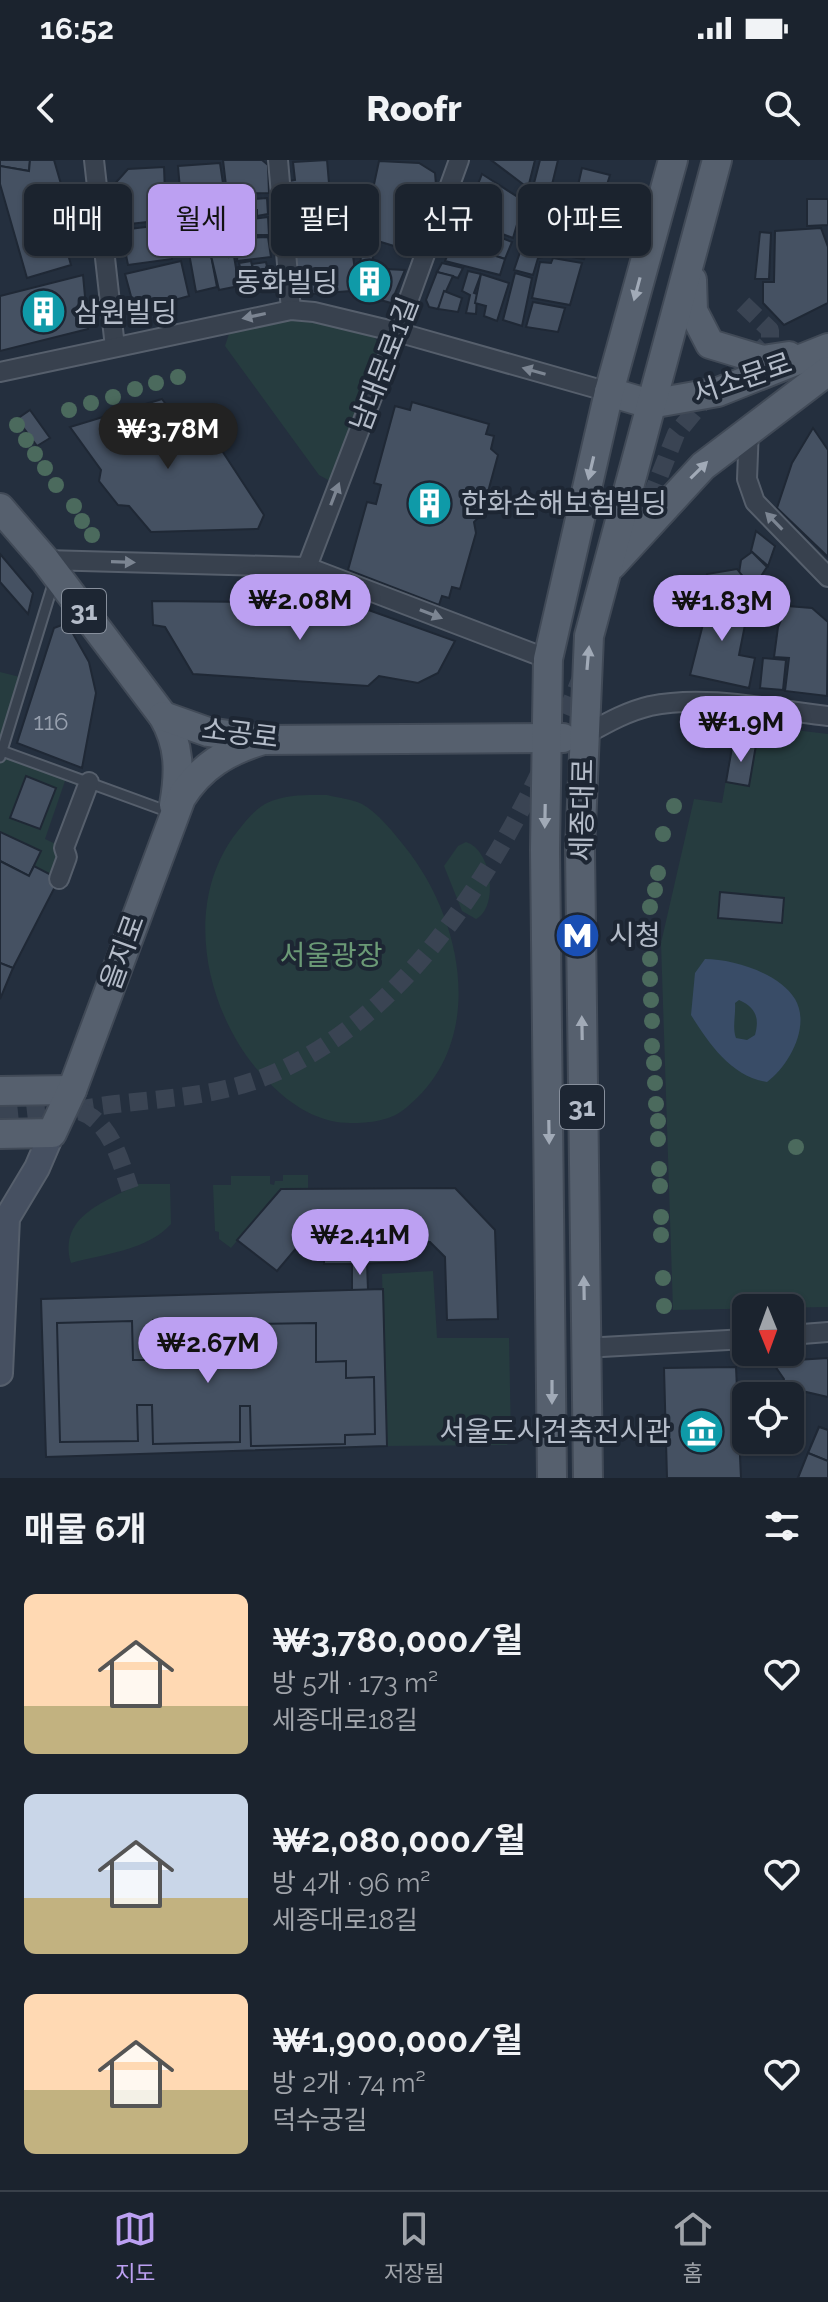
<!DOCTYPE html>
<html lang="ko">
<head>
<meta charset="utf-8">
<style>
	body { margin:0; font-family:Raleway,"Noto Sans KR",sans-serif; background:#282f3a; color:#f1f3f6; height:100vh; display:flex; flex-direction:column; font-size:30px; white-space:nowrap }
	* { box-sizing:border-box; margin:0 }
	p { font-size:26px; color:#a0a4aa }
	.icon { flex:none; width:44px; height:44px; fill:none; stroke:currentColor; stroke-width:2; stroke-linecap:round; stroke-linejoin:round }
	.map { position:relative; height:1318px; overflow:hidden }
	.panel { display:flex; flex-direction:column; background:#1b232e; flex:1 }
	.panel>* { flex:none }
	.banner { position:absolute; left:24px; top:24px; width:780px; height:72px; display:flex; gap:16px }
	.needle { width:52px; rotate:179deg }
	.buttons { position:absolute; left:732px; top:1134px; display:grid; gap:16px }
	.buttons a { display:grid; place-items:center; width:72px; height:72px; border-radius:12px; background:#1b232e; box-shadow:0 2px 6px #0004,0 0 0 2px #39404a; font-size:40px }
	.price { position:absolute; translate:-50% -68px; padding:0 18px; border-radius:28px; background:#bca0f2; color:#111; font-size:26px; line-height:52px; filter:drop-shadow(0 2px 4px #0008) }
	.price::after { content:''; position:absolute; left:50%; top:48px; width:24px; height:18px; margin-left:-12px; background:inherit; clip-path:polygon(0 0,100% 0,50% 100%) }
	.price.current { background:#222; color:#fff }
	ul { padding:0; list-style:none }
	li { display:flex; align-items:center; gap:24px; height:200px; padding:0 24px }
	li span { display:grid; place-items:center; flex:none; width:224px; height:160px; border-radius:12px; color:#555 }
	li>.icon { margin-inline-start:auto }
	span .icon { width:96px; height:96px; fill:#fffc; stroke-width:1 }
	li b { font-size:34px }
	h2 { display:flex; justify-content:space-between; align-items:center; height:96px; padding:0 24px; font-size:34px }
	.chip { padding:0 28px; border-radius:12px; background:#1b232e; box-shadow:0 2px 6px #0004,0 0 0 2px #39404a; font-size:28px; line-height:72px }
	.chip.current { background:#bca0f2; color:#111 }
	.status { display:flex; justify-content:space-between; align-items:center; height:56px; padding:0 40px; background:#1b232e; direction:ltr }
	.status svg { height:22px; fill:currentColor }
	header { display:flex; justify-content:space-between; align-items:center; height:104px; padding:0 24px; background:#1b232e; font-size:36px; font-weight:800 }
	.tab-bar { display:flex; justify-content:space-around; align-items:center; height:112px; border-top:2px solid #39404a; background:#1b232e; font-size:22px; color:#a0a4aa }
	.tab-bar a { display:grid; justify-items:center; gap:4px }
	.tab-bar .current { color:#bca0f2 }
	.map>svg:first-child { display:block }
	.green { fill:#263c3f }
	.water { fill:#394c67; fill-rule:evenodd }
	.building { fill:#455162; stroke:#1f2835; stroke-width:2 }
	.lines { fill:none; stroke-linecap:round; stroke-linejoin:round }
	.street-tunnel { stroke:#3a4453; stroke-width:18; stroke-dasharray:18 9; stroke-linecap:butt }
	.lane-casing { stroke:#565f6c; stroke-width:13 }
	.street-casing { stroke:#565f6c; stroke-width:22 }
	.secondary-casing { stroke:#565f6c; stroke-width:28 }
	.primary-casing { stroke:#414a57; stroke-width:32 }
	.lane { stroke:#38414e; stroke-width:9 }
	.street { stroke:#38414e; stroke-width:18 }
	.secondary { stroke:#465061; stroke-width:24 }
	.primary { stroke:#56606e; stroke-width:28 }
	.tree { fill:#4b6a5d }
	.oneway { fill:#a1aab7 }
	.oneway2 { fill:#7c8592 }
	.labels { text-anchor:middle; stroke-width:8; stroke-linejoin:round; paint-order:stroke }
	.number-label { font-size:24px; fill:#98a1af }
	.shield { fill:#1d2633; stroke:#878f9c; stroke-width:2 }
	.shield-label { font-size:26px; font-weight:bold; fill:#b4bcc9 }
	.poi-label { font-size:28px; fill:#b4bcc9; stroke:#1d2633; text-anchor:start }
	.street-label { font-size:28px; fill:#b4bcc9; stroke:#1d2633 }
	.park-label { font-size:28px; fill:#6b9a76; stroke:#1d2633 }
</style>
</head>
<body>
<div class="status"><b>16:52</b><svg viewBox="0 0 49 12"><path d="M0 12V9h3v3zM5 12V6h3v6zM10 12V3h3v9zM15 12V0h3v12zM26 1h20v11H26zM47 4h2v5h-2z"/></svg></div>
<header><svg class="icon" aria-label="back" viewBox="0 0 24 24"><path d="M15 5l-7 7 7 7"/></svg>Roofr<svg class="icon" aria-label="search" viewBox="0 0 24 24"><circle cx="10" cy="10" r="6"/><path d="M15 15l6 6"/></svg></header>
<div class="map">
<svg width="828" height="1318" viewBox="0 0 828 1318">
	<rect width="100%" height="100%" fill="#242f3e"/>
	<g class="green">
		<polygon points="296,159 372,174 379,184 380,201 330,321 319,315 225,186 230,171"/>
		<polygon points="0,512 24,518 2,591 99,626 97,632 65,621 45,679 75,693 59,719 34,706 41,691 0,672"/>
		<polygon points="736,563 828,574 828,1147 673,1150 661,783 694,639 722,643"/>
		<path d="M327,635C338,638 352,639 362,644C378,653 394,673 405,687C463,759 488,881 407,947C391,961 371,963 350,963C324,963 299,950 280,933C210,873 176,750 237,672C245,662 256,648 267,643C286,634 307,635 327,635Z"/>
		<path d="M466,682C492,690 499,747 476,759L462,751L444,706L458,686Z"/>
		<polygon points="283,1015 308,1015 308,1029 278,1031 231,1088 219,1079 219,1072 215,1071 213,1025 231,1025 231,1016 270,1016 270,1024 274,1025 275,1021 283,1021"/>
		<path d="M138,1024H170L171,1064C148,1090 104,1094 71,1103C58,1056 104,1043 138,1024Z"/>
		<polygon points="433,1111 437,1178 509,1178 511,1279 507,1285 387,1286 382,1114"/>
	</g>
	<path class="water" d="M705,799C733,799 779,813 795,839C811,866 789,906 767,922C732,917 709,884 691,855L695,813ZM739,840C755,847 760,857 755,875L747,880L736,878C732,868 736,854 735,843Z"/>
	<g class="building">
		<polygon points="0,0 30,0 29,11 0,6"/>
		<polygon points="30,0 54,0 63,31 51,34 71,105 27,118 0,24 0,6 29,11"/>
		<polygon points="223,0 262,0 268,5 269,33 227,34"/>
		<polygon points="327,0 329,23 355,25 356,31 345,32 356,119 350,119 351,131 299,135 289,21 295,20 293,2"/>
		<polygon points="491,0 535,0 528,28"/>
		<polygon points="540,0 558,0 548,41 537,39 532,31"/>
		<polygon points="379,1 419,3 435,13 436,25 407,90 358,75 360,30 373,29"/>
		<polygon points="220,3 225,37 181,41 178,6"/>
		<polygon points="164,7 166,60 111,66 108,53 114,52 111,28 128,9"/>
		<polygon points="582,8 610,15 601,44 590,47 574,43"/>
		<polygon points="482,14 524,41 513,78 464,60"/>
		<polygon points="267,38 268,54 257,56 257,50 231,51 230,41"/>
		<polygon points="807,39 828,39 828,65 807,66"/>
		<polygon points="225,44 227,65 184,67 183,46"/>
		<polygon points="534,51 559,58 548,96 538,98 533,115 514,110"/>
		<polygon points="268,57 269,75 244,75 243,71 235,71 235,61"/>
		<polygon points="563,58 595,64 584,99 554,94"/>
		<polygon points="463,63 512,82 505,99 453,82"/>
		<polygon points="170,64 172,99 128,105 121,70"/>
		<polygon points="821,68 828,87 828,143 784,165 763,143 763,122 774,122 775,71"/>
		<polygon points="206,69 217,127 196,132 185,71"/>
		<polygon points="760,72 771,73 769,119 755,119"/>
		<polygon points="206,74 227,74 229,97 234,96 239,126 219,130"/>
		<polygon points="268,77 271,97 237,101 239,78"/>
		<polygon points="453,82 505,99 500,115 445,101"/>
		<polygon points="362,86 374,86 372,106 382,107 374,139 357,137"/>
		<polygon points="553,98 582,103 570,145 532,138 540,102 551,103"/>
		<polygon points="181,101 189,136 135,151 125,114"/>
		<polygon points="251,101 256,121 244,124 239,103"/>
		<polygon points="266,102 270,121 257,123 252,104"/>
		<polygon points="442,103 463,108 458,118 437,112"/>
		<polygon points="385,109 405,110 391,143 377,139"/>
		<polygon points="468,111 481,114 474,133 477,134 476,154 466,153 470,135 462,131"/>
		<polygon points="437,112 453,116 438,149 429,147 426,140"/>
		<polygon points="515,113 532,118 522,166 503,160"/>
		<polygon points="481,114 509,123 497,161 484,156 486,146 475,143"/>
		<polygon points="83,115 88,169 0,191 0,136"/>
		<polygon points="444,131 462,138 458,152 438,149"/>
		<polygon points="533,142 565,148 558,172 526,167"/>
		<polygon points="162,239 173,254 188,254 201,265 203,281 215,280 264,355 258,369 151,372 129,346 118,345 99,321 101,310 70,267"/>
		<polygon points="412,242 489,264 486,274 494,276 491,289 498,295 482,354 474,362 476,373 460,429 452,427 449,438 442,436 439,445 348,410 367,342 376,344 381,325 374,323 395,246 410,250"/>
		<polygon points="30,250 50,278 37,286 17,259"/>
		<polygon points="813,268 828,290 828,397 777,348 792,303"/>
		<polygon points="756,371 775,386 768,406 751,391"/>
		<polygon points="752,392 767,407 754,427 739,413 741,400"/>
		<polygon points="0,394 33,433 28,454 0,422"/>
		<polygon points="737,409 752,428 745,463 732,460 739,427 706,423 707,414"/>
		<polygon points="713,425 737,428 729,462 745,465 739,495 755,498 749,528 690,515"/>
		<polygon points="152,441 349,443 455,481 438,513 418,523 379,516 368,526 193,514 165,467 153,465"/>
		<polygon points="787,446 812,448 828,462 827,536 785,531 789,498 774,497 778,467"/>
		<polygon points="67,463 89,502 96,533 82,608 17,583 54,468"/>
		<polygon points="763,498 786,500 783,530 760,528"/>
		<polygon points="733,582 756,585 749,626 726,622"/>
		<polygon points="26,616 56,628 40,669 10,658"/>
		<polygon points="0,672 41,691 29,716 0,701"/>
		<polygon points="0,701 29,716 34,706 59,719 13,808 0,803"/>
		<polygon points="720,732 784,738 782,763 718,758"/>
		<polygon points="0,803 13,808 0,839"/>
		<polygon points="455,1028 495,1070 498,1159 447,1160 445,1097 430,1082 406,1083 407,1102 352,1104 324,1104 324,1085 298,1086 277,1111 237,1080 281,1029"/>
		<polygon points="367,1103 368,1130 352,1130 352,1104"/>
		<polygon points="383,1129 387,1286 46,1297 41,1139"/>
		<polygon points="244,1159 245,1200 250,1200 249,1164 316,1163 316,1202 346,1201 346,1218 374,1217 375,1274 345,1275 345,1284 251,1286 250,1246 240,1246 240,1282 153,1284 152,1245 137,1245 138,1281 60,1282 57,1163 132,1161 133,1200 154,1200 153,1160"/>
		<polygon points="828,1198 828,1237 806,1232 803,1237 794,1237 781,1226 784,1219 775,1206 780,1201"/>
		<polygon points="736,1207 741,1318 667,1318 664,1208"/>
		<polygon points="819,1267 828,1270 828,1318 798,1318"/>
		<polygon points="819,1267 828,1270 828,1301 808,1293"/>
		<polygon points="808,1293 828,1301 828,1318 798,1318"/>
	</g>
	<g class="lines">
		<g class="street-tunnel">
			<polyline points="743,144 770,170 770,181 748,203"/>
			<polyline points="640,365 676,274 709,234"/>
			<path d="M76,950C140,938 206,941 267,916C422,853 522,668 580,520"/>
			<path d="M0,953C23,953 53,945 75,950C110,957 120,1001 130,1029"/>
		</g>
		<defs>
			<g id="lane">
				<polyline points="2,591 172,653"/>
				<polyline points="0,597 54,421"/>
			</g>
			<g id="street">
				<polyline points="94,0 115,187"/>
				<polyline points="278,0 291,150"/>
				<polyline points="0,212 291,150 314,152 397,172 609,232"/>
				<polyline points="749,268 747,319 755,342 828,417"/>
				<polyline points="45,400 307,407 548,499"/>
				<polyline points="307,407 397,172 459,0"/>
				<path d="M583,576C605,564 625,552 650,546C706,534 772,550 828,556"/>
				<polyline points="59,719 67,697 64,688 89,622"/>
				<polyline points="790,1175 828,1172"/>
				<polyline points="584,1188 746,1179"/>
			</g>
			<polyline id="secondary" points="0,1213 7,1058 37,1008 52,973"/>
			<g id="primary">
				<polyline points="692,120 693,151 710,184 763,200 789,196"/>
				<polyline points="609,232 650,244 718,232 828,188"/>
				<path d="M0,348L45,400L163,556C180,585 180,612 174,645"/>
				<polyline points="612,405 703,306 828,211"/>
				<polyline points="163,556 208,572 263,580 563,578"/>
				<polyline points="0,931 72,930"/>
				<path d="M0,974L52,973L72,930L181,638C201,606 227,591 263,580"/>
				<polyline points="552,1318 545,690 548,499 609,232 673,0"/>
				<polyline points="588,1318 580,690 589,476 717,0"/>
			</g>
		</defs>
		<use href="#lane" class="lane-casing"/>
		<use href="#street" class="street-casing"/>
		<use href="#secondary" class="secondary-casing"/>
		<use href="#primary" class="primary-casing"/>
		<use href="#lane" class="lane"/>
		<use href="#street" class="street"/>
		<use href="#secondary" class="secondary"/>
		<use href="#primary" class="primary"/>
	</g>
	<g class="tree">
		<circle cx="178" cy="217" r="8"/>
		<circle cx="156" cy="223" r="8"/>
		<circle cx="135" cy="229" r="8"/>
		<circle cx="113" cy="237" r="8"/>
		<circle cx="91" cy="243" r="8"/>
		<circle cx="69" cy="250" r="8"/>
		<circle cx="17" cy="265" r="8"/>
		<circle cx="26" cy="280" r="8"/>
		<circle cx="35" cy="294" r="8"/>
		<circle cx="45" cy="308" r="8"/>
		<circle cx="56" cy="325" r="8"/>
		<circle cx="74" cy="346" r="8"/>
		<circle cx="82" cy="361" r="8"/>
		<circle cx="92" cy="375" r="8"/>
		<circle cx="674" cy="646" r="8"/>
		<circle cx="663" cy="674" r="8"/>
		<circle cx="658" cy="713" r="8"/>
		<circle cx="655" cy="730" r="8"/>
		<circle cx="650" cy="747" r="8"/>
		<circle cx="649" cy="777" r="8"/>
		<circle cx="650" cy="799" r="8"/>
		<circle cx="650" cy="819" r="8"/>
		<circle cx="651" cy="840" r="8"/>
		<circle cx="652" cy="861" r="8"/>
		<circle cx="652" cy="886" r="8"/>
		<circle cx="654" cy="903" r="8"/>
		<circle cx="655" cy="923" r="8"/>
		<circle cx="656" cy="944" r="8"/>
		<circle cx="658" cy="961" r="8"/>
		<circle cx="658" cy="979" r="8"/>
		<circle cx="796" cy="987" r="8"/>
		<circle cx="659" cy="1009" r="8"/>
		<circle cx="660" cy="1026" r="8"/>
		<circle cx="661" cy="1057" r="8"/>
		<circle cx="661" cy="1075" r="8"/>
		<circle cx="663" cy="1118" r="8"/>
		<circle cx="664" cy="1146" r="8"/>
	</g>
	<defs><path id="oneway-solid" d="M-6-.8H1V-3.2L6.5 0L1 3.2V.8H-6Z" transform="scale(2)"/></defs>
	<g class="oneway">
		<use href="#oneway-solid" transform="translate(637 129) rotate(105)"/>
		<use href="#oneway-solid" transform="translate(591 308) rotate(103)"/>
		<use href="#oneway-solid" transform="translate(699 310) rotate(-45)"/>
		<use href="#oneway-solid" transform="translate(588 498) rotate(-85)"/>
		<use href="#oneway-solid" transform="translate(545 656) rotate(91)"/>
		<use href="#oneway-solid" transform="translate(582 868) rotate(-91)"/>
		<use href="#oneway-solid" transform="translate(549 972) rotate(89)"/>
		<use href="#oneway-solid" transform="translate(584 1128) rotate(-91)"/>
		<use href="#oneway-solid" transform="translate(552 1232) rotate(90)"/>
	</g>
	<g class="oneway2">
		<use href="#oneway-solid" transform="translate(254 156) rotate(168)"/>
		<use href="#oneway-solid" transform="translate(534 211) rotate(-164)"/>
		<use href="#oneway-solid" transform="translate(335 334) rotate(-69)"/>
		<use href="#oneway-solid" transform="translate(774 361) rotate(-134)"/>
		<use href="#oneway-solid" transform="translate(123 402) rotate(2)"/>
		<use href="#oneway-solid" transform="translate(431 454) rotate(21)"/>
	</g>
	<defs>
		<symbol id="building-disc" viewBox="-11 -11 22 22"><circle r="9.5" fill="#0f9aa8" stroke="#1d2633"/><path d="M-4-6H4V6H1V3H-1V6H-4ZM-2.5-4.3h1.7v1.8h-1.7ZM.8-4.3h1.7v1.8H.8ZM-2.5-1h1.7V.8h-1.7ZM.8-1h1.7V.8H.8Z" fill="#fff"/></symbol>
		<symbol id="metro-disc" viewBox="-11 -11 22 22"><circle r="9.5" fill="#1a4fb4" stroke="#1d2633"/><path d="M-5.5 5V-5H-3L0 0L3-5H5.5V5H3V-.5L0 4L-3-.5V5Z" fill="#fff"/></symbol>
		<symbol id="museum-disc" viewBox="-11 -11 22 22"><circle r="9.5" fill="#0f9aa8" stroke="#1d2633"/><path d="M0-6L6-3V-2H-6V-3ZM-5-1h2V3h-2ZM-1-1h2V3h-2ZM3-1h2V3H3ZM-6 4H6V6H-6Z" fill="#fff"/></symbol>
	</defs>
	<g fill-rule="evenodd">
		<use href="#building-disc" x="344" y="96" width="51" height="51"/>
		<use href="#building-disc" x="18" y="126" width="51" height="51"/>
		<use href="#building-disc" x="404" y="318" width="51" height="51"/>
		<use href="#metro-disc" x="552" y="750" width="51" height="51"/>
		<use href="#museum-disc" x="676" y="1246" width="51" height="51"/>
	</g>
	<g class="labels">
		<g class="number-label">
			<text x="51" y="570">116</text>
		</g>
		<g class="shield">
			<rect x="62" y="429" width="44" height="44" rx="6"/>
			<rect x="560" y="925" width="44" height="44" rx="6"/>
		</g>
		<g class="shield-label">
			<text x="84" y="460">31</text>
			<text x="582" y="956">31</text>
		</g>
		<g class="poi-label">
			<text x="338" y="132" text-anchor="end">동화빌딩</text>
			<text x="74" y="162">삼원빌딩</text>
			<text x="461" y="353">한화손해보험빌딩</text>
			<text x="609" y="785">시청</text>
			<text x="671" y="1281" text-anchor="end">서울도시건축전시관</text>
		</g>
		<g class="street-label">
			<text transform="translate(384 204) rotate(-69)" y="10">남대문로1길</text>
			<text transform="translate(742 218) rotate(-19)" y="10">서소문로</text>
			<text transform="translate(240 573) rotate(7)" y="10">소공로</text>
			<text transform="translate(582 650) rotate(-89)" y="10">세종대로</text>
			<text transform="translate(122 792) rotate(-70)" y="10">을지로</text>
		</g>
		<g class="park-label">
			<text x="331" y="805">서울광장</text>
		</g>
	</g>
</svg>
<div class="buttons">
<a><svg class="needle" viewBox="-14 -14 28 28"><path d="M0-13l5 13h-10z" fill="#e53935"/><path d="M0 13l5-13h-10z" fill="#a0a4aa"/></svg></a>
<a><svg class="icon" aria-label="locate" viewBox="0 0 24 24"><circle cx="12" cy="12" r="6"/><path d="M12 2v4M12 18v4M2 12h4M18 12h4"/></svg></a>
</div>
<b class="price current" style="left:168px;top:311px">₩3.78M</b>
<b class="price" style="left:300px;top:482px">₩2.08M</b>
<b class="price" style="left:722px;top:483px">₩1.83M</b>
<b class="price" style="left:741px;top:604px">₩1.9M</b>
<b class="price" style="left:360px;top:1117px">₩2.41M</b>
<b class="price" style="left:208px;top:1225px">₩2.67M</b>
<div class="banner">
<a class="chip">매매</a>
<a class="chip current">월세</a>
<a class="chip">필터</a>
<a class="chip">신규</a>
<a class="chip">아파트</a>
</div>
</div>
<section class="panel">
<h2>매물 6개<svg class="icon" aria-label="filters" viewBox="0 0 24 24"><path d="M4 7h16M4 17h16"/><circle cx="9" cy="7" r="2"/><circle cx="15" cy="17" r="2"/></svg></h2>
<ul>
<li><span style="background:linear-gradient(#ffd9b3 70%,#c2b280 0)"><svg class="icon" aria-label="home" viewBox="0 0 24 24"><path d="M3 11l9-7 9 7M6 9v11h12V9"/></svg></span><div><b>₩3,780,000/월</b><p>방 5개 · 173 m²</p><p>세종대로18길</p></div><svg class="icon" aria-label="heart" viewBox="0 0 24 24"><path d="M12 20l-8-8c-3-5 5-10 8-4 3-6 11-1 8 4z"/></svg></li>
<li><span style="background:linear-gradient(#c9d6e8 65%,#c2b280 0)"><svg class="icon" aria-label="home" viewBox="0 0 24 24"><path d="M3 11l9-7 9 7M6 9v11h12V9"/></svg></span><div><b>₩2,080,000/월</b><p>방 4개 · 96 m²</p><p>세종대로18길</p></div><svg class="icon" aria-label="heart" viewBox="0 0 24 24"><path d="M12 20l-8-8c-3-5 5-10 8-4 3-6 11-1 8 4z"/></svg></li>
<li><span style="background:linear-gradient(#ffd9b3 60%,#c2b280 0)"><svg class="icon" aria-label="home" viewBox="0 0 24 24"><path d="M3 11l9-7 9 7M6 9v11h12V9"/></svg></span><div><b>₩1,900,000/월</b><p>방 2개 · 74 m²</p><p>덕수궁길</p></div><svg class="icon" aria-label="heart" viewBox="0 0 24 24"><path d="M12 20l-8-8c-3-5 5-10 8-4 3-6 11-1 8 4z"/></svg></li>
</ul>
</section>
<nav class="tab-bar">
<a class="current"><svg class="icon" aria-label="map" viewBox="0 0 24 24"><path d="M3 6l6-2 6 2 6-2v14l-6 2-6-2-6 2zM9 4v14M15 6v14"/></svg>지도</a>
<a><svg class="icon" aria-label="saved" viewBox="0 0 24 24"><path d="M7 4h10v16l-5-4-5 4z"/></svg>저장됨</a>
<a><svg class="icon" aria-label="home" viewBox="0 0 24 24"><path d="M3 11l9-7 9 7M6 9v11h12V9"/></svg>홈</a>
</nav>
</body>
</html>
